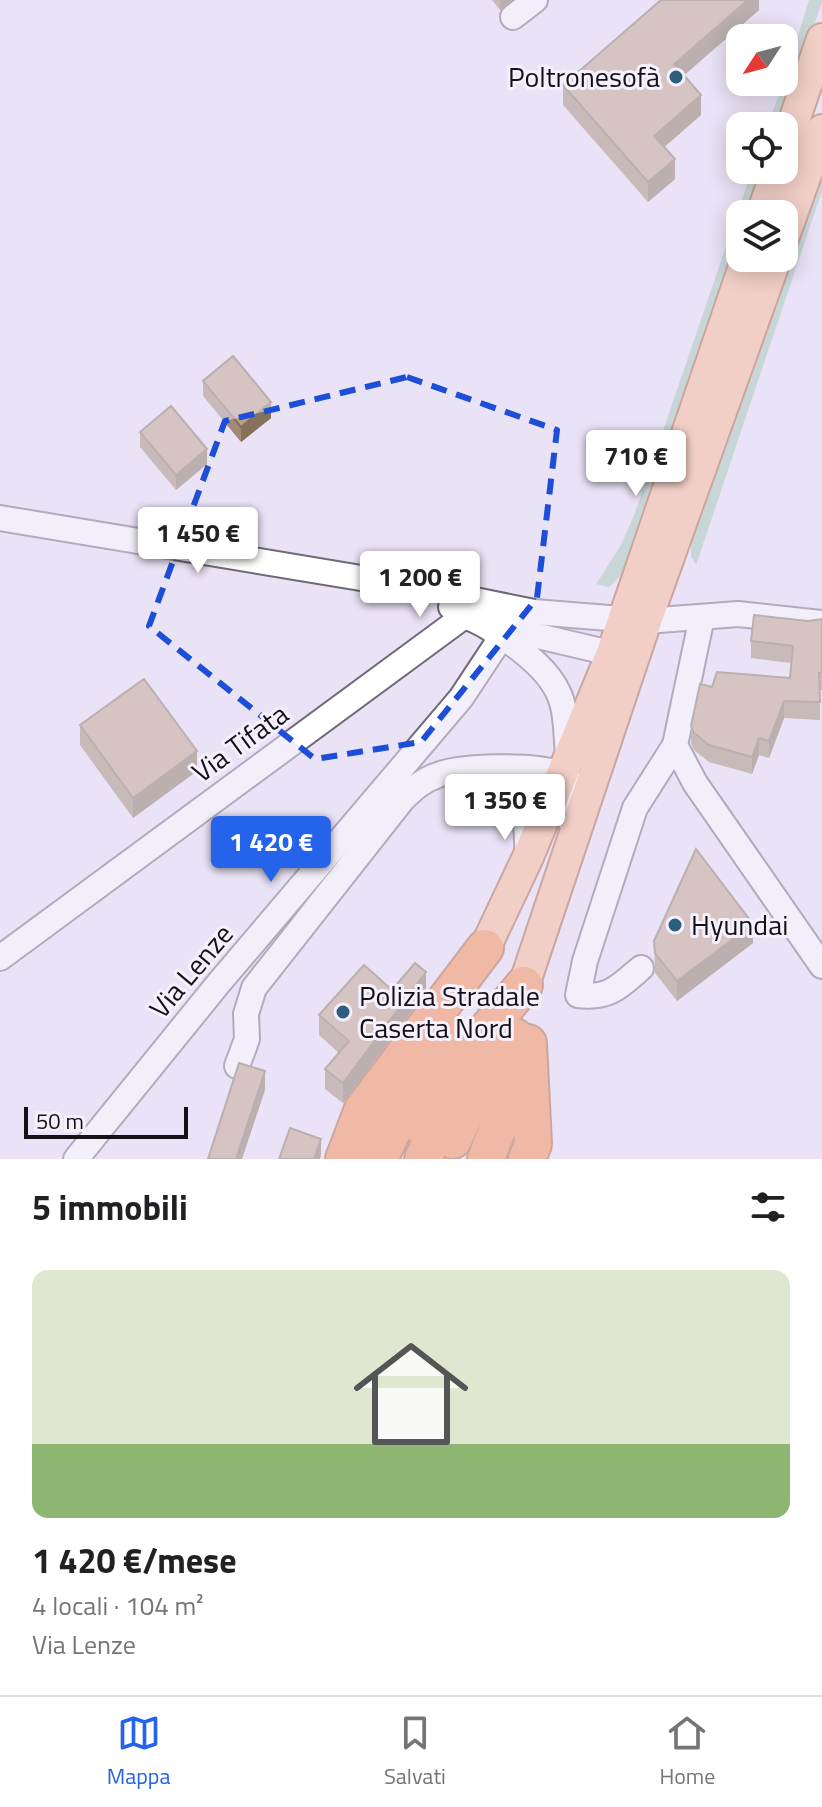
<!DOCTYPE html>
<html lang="it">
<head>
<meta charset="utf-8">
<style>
	body { margin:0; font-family:"Titillium Web",sans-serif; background:#f2f2f2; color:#202124; height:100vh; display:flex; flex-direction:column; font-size:30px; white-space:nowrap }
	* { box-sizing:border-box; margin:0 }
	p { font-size:26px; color:#757577 }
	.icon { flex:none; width:44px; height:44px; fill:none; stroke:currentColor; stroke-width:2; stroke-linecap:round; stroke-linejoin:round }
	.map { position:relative; height:1159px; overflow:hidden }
	.panel { display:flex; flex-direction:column; background:#fff; flex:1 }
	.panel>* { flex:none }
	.needle { width:52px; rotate:234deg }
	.buttons { position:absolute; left:726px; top:24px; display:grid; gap:16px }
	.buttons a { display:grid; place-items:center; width:72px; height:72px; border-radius:16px; background:#fff; box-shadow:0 4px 20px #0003; font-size:40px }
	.scale { position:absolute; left:24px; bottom:20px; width:164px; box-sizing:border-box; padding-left:8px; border:4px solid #131117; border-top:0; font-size:22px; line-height:28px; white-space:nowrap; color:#131117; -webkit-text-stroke:6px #f5f1fc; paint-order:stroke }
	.price { position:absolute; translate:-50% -68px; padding:0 18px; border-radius:8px; background:#fff; color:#222; font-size:26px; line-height:52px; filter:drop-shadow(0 2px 4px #0008) }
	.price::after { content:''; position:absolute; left:50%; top:48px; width:24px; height:18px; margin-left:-12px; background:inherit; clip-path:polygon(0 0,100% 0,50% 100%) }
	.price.current { background:#2563eb; color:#fff }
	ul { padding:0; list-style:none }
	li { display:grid; align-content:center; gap:16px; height:424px; padding:0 32px }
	li span { display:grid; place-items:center; height:248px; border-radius:16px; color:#555 }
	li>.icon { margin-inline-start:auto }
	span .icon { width:144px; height:144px; fill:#fffc; stroke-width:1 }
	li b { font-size:34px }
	h2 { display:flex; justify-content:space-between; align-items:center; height:96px; padding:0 32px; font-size:34px }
	.dock { display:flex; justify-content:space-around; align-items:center; height:112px; border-top:2px solid #e0e0e0; background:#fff; font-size:22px; color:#757577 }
	.dock a { display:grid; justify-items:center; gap:4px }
	.dock .current { color:#2563eb }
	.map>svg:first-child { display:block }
	.green { fill:#a2c8b2 }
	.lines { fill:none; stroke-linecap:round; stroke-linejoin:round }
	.minor-casing { stroke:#6f6879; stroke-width:28 }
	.major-casing { stroke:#a75e35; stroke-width:34 }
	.highway-casing { stroke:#a75e35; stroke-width:40 }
	.minor { stroke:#fff; stroke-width:24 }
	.major { stroke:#fab88f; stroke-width:30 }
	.highway { stroke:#f68845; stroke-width:36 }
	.wall { fill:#a38a72 }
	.shaded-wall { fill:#85715c }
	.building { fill:#bea184; stroke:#85715c; stroke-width:2 }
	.marked { fill:none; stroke:#1d4ed8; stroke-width:6; stroke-dasharray:16 10; stroke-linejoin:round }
	.poi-dot { fill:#2e5e7d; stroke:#f5f1fc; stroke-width:3 }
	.labels { text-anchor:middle; stroke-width:6; stroke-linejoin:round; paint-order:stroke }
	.poi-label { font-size:28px; fill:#131117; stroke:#f5f1fc; text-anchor:start }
	.street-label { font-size:28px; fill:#131117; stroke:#f5f1fc }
</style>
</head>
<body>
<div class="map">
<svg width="822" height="1159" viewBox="0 0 822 1159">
	<rect width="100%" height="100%" fill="#eae2f5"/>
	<g class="green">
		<polygon points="809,0 822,0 822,2 780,126 767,126 784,82"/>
		<polygon points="822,165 822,191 696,565 691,556 691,544"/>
		<polygon points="752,170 766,170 751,214 740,214 740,246 634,562 609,587 596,584 620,547 635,513"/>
	</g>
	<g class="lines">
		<defs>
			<g id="minor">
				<polyline points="513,17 535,0"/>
				<polyline points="0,518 403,585 419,584 443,588 470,599 534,612 646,621 738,614 822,623"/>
				<path d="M451,607C463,617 476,619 489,628C513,643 546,666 558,692C567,710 566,735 568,755"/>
				<polyline points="702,617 675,745 695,783 822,966"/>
				<polyline points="492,625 627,657"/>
				<path d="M484,770C532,794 524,808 528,856"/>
				<polyline points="0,958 463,617 470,599"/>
				<path d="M641,968C619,987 609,999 578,995L585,961L635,808L675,745"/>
				<path d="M237,1066L247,1039L246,1014L254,988L402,800C413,789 423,780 438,775C462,765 533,765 558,773C564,775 569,780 574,784L577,798L569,819"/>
				<polyline points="76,1159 218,984 461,698 502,636"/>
			</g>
			<g id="major">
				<polyline points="784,150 822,39"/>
				<polyline points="762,214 777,170"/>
				<polyline points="784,236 822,130"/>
				<polyline points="485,948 528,857 612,653 747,258"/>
				<polyline points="524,985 646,621 776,258"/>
			</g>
			<g id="highway">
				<polyline points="419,1124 435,1093 524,985"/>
				<polyline points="453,1140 501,1034"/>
				<polyline points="344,1159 363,1109 485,948"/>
				<polyline points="379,1159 419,1075 443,1032"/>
				<polyline points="423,1159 448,1105"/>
				<polyline points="486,1159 499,1125 515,1037"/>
				<polyline points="527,1159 533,1144 528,1043"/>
			</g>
		</defs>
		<use href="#minor" class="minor-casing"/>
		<use href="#major" class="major-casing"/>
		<use href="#highway" class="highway-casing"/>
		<use href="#minor" class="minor"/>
		<use href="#major" class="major"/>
		<use href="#highway" class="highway"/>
	</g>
	<g class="wall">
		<polygon points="492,0 512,0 500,10"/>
		<polygon points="759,0 759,10 684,75 701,115 664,147 675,179 648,202 563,105 563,85"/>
		<polygon points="203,381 271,418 241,442 203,396"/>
		<polygon points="140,432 207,464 176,490 140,447"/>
		<polygon points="822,619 822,690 820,690 820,720 784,718 769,758 759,755 752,774 709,762 694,750 691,743 691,726 790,678 791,663 751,658 751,641 808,621"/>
		<polygon points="80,725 197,771 133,818 80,745"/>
		<polygon points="654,941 753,943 677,1001 655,973"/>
		<polygon points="392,990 426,992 343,1103 325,1089 325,1069 339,1053 319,1035 319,1015"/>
	</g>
	<g class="shaded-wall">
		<polygon points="500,0 512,0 500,10"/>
		<polygon points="748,0 759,0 759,10 674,84 674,64"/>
		<polygon points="701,95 701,115 654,156 654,136"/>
		<polygon points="675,159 675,179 648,202 648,182"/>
		<polygon points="271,402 271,418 241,442 241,427"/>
		<polygon points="207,449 207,464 176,490 176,475"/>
		<polygon points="784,701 784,718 769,758 769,741"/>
		<polygon points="759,738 759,755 752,774 752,757"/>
		<polygon points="197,751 197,771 133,818 133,798"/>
		<polygon points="753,924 753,943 677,1001 677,981"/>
		<polygon points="426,972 426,992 343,1103 343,1083"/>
		<polygon points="265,1071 265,1090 242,1159 236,1159"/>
		<polygon points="321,1139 321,1154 320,1159 314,1159"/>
	</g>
	<g class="building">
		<polygon points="661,0 748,0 674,64 701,95 654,136 675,159 648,182 563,85"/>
		<polygon points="233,356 271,402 241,427 203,381"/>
		<polygon points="171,406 207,449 176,475 140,432"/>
		<polygon points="754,615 808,621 822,619 822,673 819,673 820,702 784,701 769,741 759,738 752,757 709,745 694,733 691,726 700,684 712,687 717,672 790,678 793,646 751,641"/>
		<polygon points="144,679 197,751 133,798 80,725"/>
		<polygon points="696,849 753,924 677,981 655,953 654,941"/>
		<polygon points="415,963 426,972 343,1083 325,1069 349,1041 319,1015 364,965 392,990"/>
		<polygon points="239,1063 265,1071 236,1159 208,1159"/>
		<polygon points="290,1128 321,1139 314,1159 279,1159"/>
	</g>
	<path d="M0 0H822V1159H0ZM407,377L557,430L537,598L421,742L315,759L149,626L225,421Z" fill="#eae2f5" fill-opacity=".55" fill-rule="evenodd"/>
	<path class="marked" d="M407,377L557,430L537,598L421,742L315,759L149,626L225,421Z"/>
	<g class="poi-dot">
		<circle cx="676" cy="77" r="8"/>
		<circle cx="675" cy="925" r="8"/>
		<circle cx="343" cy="1012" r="8"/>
	</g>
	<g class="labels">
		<g class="poi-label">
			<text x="660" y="87" text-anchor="end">Poltronesofà</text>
			<text x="691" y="935">Hyundai</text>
			<text x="359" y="1006">Polizia Stradale<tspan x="359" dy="32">Caserta Nord</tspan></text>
		</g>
		<g class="street-label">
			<text transform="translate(240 743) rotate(-36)" y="10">Via Tifata</text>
			<text transform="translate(191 971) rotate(-50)" y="10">Via Lenze</text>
		</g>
	</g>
</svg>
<div class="buttons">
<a><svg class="needle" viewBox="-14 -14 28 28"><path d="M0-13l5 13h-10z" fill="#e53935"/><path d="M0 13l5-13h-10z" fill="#757577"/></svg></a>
<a><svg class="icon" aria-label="locate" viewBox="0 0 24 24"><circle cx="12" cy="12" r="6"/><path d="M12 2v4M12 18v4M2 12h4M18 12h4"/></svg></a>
<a><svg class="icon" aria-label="layers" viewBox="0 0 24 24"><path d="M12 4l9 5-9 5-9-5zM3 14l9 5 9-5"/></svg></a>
</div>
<div class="scale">50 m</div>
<b class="price" style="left:636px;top:498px">710 €</b>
<b class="price" style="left:198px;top:575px">1 450 €</b>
<b class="price" style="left:420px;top:619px">1 200 €</b>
<b class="price" style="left:505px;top:842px">1 350 €</b>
<b class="price current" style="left:271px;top:884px">1 420 €</b>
</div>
<section class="panel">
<h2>5 immobili<svg class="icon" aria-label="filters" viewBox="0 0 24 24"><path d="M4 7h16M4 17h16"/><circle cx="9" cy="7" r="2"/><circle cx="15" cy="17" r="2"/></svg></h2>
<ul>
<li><span style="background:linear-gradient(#dfe7d0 70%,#8fb573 0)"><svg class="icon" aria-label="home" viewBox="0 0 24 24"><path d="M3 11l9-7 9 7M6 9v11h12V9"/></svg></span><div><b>1 420 €/mese</b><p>4 locali · 104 m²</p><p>Via Lenze</p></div></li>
</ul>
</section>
<nav class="dock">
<a class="current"><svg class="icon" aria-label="map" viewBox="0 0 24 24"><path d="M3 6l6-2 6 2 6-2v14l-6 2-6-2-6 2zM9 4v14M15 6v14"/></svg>Mappa</a>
<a><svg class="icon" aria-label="saved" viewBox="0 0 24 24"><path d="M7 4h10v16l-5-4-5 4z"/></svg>Salvati</a>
<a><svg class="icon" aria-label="home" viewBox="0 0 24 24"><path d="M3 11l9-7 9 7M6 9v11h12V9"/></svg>Home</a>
</nav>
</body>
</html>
